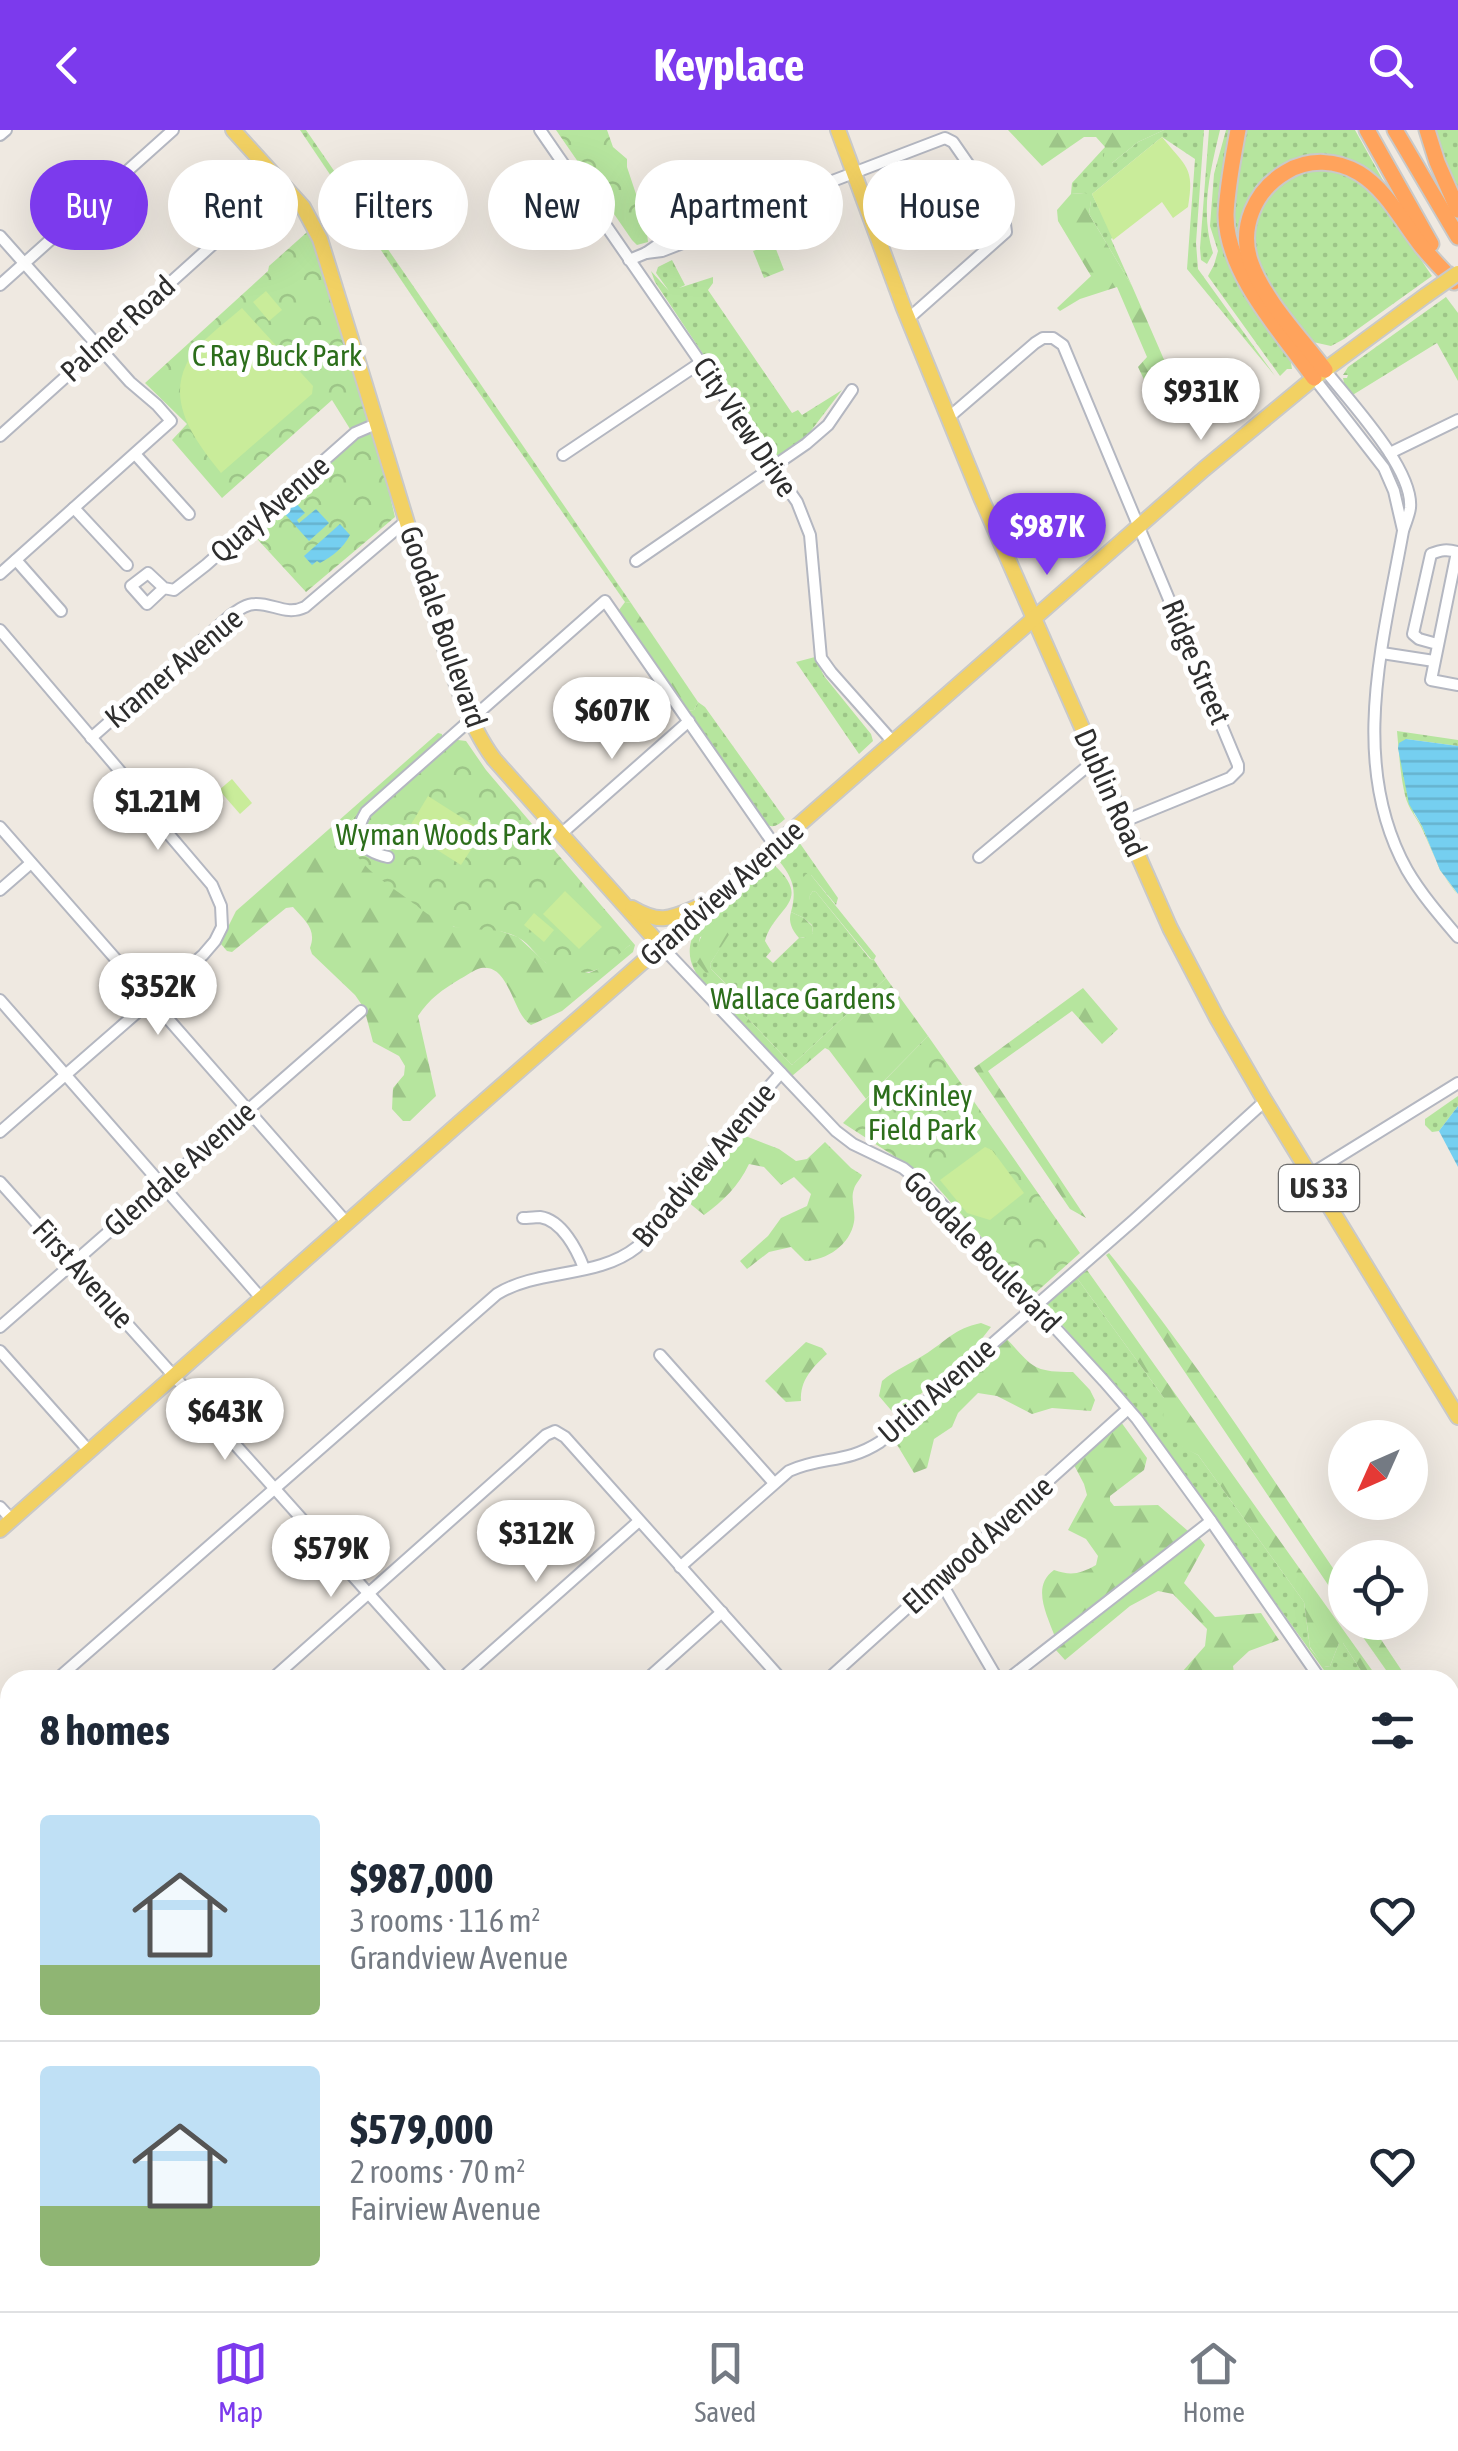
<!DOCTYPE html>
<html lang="en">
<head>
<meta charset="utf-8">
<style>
	body { margin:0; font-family:"Asap Condensed",sans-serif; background:#f6f6f7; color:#1f2937; height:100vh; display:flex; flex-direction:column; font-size:38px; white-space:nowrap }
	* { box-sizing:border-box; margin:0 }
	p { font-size:32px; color:#747a83 }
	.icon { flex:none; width:55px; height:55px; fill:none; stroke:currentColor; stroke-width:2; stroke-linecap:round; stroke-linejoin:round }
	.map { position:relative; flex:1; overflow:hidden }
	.sheet { position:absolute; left:0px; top:1540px; width:1460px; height:642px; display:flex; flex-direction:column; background:#fff; border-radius:30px 30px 0 0; box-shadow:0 10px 40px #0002 }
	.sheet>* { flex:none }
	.top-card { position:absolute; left:30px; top:30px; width:1400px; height:90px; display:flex; gap:20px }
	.needle { width:65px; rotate:225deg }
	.buttons { position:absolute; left:1328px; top:1290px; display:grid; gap:20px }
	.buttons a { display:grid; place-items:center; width:100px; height:100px; border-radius:50%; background:#fff; box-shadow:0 10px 40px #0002; font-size:50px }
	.price { position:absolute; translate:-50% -85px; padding:0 22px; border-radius:35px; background:#fff; color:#222; font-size:32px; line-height:65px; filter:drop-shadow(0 2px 5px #0008) }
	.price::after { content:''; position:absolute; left:50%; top:60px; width:30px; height:22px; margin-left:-15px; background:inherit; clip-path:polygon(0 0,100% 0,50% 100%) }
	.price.on { background:#7c3aed; color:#fff }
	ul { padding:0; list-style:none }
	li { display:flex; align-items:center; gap:30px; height:250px; padding:0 40px }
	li+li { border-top:2px solid #e0e1e3 }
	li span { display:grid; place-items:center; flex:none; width:280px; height:200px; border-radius:10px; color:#555 }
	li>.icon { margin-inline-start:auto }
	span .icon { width:120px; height:120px; fill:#fffc; stroke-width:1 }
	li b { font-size:42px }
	h2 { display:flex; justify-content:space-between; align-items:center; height:120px; padding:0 40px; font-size:42px }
	.chip { padding:0 35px; border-radius:45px; background:#fff; box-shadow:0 10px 40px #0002; font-size:35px; line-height:90px }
	.chip.on { background:#7c3aed; color:#fff }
	header { display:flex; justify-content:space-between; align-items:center; height:130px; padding:0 40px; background:#7c3aed; color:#fff; font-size:45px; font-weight:700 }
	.menu { display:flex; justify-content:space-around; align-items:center; height:140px; border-top:2px solid #e0e1e3; background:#fff; font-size:28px; color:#747a83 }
	.menu a { display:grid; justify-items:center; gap:5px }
	.menu .on { color:#7c3aed }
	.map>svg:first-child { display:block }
	.grass { fill:url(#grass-dots); fill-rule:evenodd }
	.forest { fill:url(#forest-firs) }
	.park { fill:url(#park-crowns) }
	.pitch { fill:#c9ec9a }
	.water { fill:url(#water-rules) }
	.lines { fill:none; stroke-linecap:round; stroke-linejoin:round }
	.minor-casing { stroke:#b4b7c1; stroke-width:14 }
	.major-casing { stroke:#c9c9c9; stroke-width:18 }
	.highway-casing { stroke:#c9c9c9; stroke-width:19 }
	.minor { stroke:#fff; stroke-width:10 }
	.major { stroke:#f2d163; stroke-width:14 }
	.highway { stroke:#ffa35c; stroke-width:15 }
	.major-bridge-casing { stroke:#c9c9c9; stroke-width:18; stroke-linecap:butt }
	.major-bridge { stroke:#f2d163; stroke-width:14 }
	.labels { text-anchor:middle; stroke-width:10; stroke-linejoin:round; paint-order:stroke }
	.shield { fill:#fff; stroke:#6d6d6d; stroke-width:2.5 }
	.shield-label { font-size:28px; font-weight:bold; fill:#2e2e2e }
	.street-label { font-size:30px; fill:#2e2e2e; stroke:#fff }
	.park-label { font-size:30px; fill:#2c6e1b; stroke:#fff }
</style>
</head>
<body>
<header><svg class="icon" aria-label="back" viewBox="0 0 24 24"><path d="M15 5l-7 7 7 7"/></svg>Keyplace<svg class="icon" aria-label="search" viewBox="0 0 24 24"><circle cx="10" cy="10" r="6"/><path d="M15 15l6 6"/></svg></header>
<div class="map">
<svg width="1458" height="2181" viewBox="0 0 1458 2181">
	<defs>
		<pattern id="grass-dots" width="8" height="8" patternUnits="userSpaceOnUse" patternTransform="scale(2.5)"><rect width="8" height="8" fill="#b6e59e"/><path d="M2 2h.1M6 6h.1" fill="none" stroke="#9dc588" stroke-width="1.8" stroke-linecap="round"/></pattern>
		<pattern id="forest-firs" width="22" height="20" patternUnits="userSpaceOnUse" patternTransform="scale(2.5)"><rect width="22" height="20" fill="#b6e59e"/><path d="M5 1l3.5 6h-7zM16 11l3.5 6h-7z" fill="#9dc588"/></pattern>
		<pattern id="park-crowns" width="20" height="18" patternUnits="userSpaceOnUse" patternTransform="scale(2.5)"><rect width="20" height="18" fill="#b6e59e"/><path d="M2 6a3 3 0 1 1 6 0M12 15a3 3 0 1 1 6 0" fill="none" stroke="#9dc588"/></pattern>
		<pattern id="water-rules" width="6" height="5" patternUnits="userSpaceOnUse" patternTransform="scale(2.5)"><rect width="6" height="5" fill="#75cff0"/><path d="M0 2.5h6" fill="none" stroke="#66b2ce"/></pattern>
	</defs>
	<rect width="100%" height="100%" fill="#efe9e1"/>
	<g class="grass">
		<polygon points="300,0 306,0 631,473 625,472 422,181"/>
		<polygon points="1164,0 1204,0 1196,113 1198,139 1275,246 1187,139 1195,29 1162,7 1092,64 1113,107 1111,109 1132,156 1089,84 1091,70 1084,63 1071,64 1072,53 1105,17 1112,33 1138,12"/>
		<path d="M1209,0H1220C1210,42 1200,81 1213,123L1207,134L1201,130L1200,118Z"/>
		<path d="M1226,0H1232C1228,20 1222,41 1219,61C1209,131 1251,175 1290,227L1292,239H1287L1280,246L1208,146L1214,135L1218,121L1210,96L1214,44Z"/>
		<path d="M1242,0H1355L1384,52L1381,55L1336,29L1259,59L1248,135C1226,91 1236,47 1242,0Z"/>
		<polygon points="1432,0 1458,0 1458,62"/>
		<polygon points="1334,38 1365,55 1388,81 1432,146 1344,209 1331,216 1313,212 1273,162 1253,122 1253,97 1268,63 1300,41"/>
		<polygon points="672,130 685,155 679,158 713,147 713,153 708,160 792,283 798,280 802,285 842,260 807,306 773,329 655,152 651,141 669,161 656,143 658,137"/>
		<polygon points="1446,167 1458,183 1458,251 1437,213 1351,266 1345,257 1343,248 1347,248 1348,245 1343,245 1348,237"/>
		<polygon points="815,527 824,546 871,604 873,611 859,624 796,532"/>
		<path d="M698,572L705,577L785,689C777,696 773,699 764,693L686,581L694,580Z"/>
		<path d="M1397,601L1458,610V616L1406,609L1414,684L1422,696L1440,740L1458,765C1440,743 1435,727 1423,701C1418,689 1408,679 1405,665C1400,644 1399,622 1397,601Z"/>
		<path d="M799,712L838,768L836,775L811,745L809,770L810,765L813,761L816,762L870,829L874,830L886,848L792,935L737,877L731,881C708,857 676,836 696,799L773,734C815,772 774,777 765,811L771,821L766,827L773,833L799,808H803L813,803L812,795L804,788L791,782C797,760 793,748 779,731V729ZM731,800L710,834L711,839L732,860L696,831L700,807Z"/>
		<polygon points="1458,966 1458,976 1439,1001 1432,1002 1425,995 1425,989"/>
		<polygon points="1077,1148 1164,1268 1165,1279 1183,1317 1198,1325 1304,1472 1310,1518 1325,1537 1330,1536 1339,1513 1343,1513 1367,1550 1331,1550 1142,1287 1050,1181 1046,1175"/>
	</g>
	<g class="forest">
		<polygon points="1008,0 1164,0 1138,12 1112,33 1103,34 1105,17 1096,7 1084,7 1042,36"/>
		<polygon points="1084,63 1092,64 1089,84 1132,156 1182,271 1167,280 1150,262 1138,237 1147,227 1117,157 1080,169 1060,181 1057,178 1091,146 1058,91 1057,80 1071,64"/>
		<polygon points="625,472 631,473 698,572 694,580 686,581 619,480"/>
		<path d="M438,603L442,604V608L350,691L347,701L358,726L454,797L491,798L518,807L546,833L589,843L596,840L630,815H635L633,822L562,881L531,895C512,884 510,833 481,838C475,839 466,846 460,849C442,860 430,868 418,886L436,966L410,991H403L392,979L393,958L404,945L405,936L399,926L373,912L364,878L355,865L312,824L310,818C317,799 305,791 293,777L286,778L232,822L227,821L220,813L236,781Z"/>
		<path d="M806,744L811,745L876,826L874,830L871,829L816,762L813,761L810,765L809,770L805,774L797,772C793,762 800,752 806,744Z"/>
		<path d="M791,782L804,788L812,796L813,803L808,807L799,808C792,800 788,792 791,782Z"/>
		<path d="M720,790L727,791L731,796L732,800L710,834L711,839L737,866L735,871L728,869L696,831C696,814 703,795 720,790Z"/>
		<polygon points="886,848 928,906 866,969 829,920 825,918 792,946 731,881 736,876 792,935"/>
		<polygon points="1083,858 1118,899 1102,914 1072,881 988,941 1086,1088 1070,1079 974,938"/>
		<path d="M743,1005L779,1019L796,1031L807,1029L825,1012L851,1038L862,1045C860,1050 855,1054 854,1059C850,1069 856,1082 854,1092C850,1115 827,1130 805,1131L791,1117L769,1122L747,1139L740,1131L768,1106L781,1088L807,1076L811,1064L794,1047L781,1055L764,1037L749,1034C738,1057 724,1070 704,1085L688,1072Z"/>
		<path d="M1109,1123C1195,1228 1269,1344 1345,1456V1480L1106,1125Z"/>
		<polygon points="1087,1140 1379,1550 1367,1550 1343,1513 1339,1513 1330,1536 1324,1537 1310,1517 1304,1472 1198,1325 1183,1318 1163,1290 1164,1268 1077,1148"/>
		<path d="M981,1193L991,1197L980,1211L896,1286L879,1266L882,1251C895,1240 910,1234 924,1225C947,1211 953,1199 981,1193Z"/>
		<path d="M1006,1208C1033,1237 1032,1242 1073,1242L1090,1260L1095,1270L1091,1281L1052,1278L1032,1284L997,1266L978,1263L958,1283L952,1297L934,1309L927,1338L914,1343L893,1308Z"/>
		<path d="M806,1212L822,1218L827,1224C812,1238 800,1250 801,1271L786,1272L765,1251Z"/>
		<path d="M1121,1292L1147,1328L1144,1340L1110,1366V1371L1114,1376L1158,1375L1188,1401L1055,1507C1047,1485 1031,1456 1054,1440C1071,1446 1080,1444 1096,1435L1098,1426L1086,1409L1068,1400L1087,1365L1084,1354L1074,1335Z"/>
		<polygon points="1198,1406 1205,1415 1184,1453 1215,1487 1261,1483 1279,1510 1249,1521 1233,1536 1235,1550 1175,1550 1205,1516 1207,1499 1173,1464 1158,1461 1130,1476 1065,1530 1055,1519"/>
		<polygon points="1353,1493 1370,1493 1408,1550 1393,1550"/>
		<polygon points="1450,1675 1458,1694 1458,1757 1450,1746"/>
		<polygon points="1359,2173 1407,2173 1403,2181 1362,2181"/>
	</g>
	<g class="park">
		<polygon points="556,0 607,0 613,17 627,29 627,37 646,94 648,112 637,115 632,110"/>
		<polygon points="315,95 359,236 395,387 306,462 249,400 355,307 332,270 222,368 172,310 187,294 145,253 268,141 269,136"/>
		<polygon points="774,114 784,140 764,148 753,121"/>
		<path d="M442,608L466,611L486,640L635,815H630C618,824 601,843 585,842C573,842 558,840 547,834C537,827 530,814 519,808C495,795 473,803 451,796C433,790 420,778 405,767C382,750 340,725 350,691Z"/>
		<polygon points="928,906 1080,1123 1033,1165 931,1050 843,993"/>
		<polygon points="1458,1810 1458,2044 1450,2062 1450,1811"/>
	</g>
	<g class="pitch">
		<path d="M1162,7C1186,37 1195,37 1188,77L1173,88L1162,72L1113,110L1092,64Z"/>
		<polygon points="266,161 282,180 269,191 253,172"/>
		<path d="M242,178L313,256L312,264L221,343C197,313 167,275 186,235C197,212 224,194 242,178Z"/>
		<polygon points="232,649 252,673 240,684 219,660"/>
		<polygon points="428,666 483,701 461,735 407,701"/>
		<polygon points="565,761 602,797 579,819 543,784"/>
		<polygon points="534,783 554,800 544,812 524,795"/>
		<polygon points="985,1017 992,1020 1024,1063 990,1090 967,1083 940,1050"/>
		<polygon points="10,1795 10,1955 0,1964 0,1804"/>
	</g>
	<g class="water">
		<polygon points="295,372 305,383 297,390 299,393 316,379 329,393 309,411 283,382"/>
		<path d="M340,394L350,405C343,418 333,426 320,433L317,431L312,435L304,426Z"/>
		<polygon points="1406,609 1458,616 1458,764 1440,740 1422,696 1409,674 1398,618 1399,613"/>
		<polygon points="1458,976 1458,1037 1439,1001"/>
	</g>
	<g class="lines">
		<defs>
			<g id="minor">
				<polyline points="540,0 797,372 810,405 821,528 831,542 893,612"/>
				<polyline points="0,5 6,0"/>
				<polyline points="0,106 130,252 157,275 171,291 0,444"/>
				<polyline points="646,123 662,121 757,84 767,76 945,8 953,12 998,77 1004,86 1006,102 908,189"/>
				<polyline points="629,130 646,123 659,114 754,77 766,76"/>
				<polyline points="0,155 173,0"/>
				<path d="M1325,240C1349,271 1414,339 1410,378C1409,386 1405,394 1403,401C1383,512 1348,634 1407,740C1421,764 1440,786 1458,807"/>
				<polyline points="1314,248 1384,338 1394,361 1403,400"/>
				<polyline points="948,288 1035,213 1043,208 1053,208 1063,215 1238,635 1238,640 1230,648 1122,692"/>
				<polyline points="0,306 281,53"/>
				<polyline points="1390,323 1458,290"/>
				<polyline points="135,324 189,384"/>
				<polyline points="563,325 700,233"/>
				<polyline points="74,378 127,435"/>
				<polyline points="16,430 61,481"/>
				<polyline points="636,431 806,314 828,295 852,260"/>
				<polyline points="164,458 147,474 131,456 148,443 164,458 174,460 206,435 355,303 376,294"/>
				<polyline points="0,500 125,647 149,681 212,755 221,776 222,797 215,811 203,825 0,1002"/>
				<path d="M1437,514L1419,509L1413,504L1431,424C1441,420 1447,419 1457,422L1431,550L1458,555"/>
				<polyline points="1382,523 1434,531"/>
				<path d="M91,608L231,485C238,480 246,474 255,474C273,473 286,486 305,477L406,391"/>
				<polyline points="0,697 347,1093"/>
				<polyline points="561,704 689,591"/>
				<path d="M388,727C361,721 351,707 366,682L605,471L775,716"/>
				<polyline points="979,727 1095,630"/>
				<polyline points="0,760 31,733"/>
				<polyline points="661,816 836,1001 853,1014 903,1038 923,1054 1104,1251 1137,1289 1211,1391 1321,1550"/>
				<polyline points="0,870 261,1168"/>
				<polyline points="1311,1044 1458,953"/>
				<polyline points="0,1052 446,1550"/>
				<path d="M523,1088C526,1088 538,1087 540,1087C562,1090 577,1120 584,1138"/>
				<polyline points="0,1197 361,881"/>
				<polyline points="0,1221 90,1322"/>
				<polyline points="660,1225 774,1353"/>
				<polyline points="0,1377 12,1390"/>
				<path d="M680,1437L789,1341C822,1326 846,1334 880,1312L1134,1090L1265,971"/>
				<polyline points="939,1449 998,1550"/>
				<path d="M56,1550L497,1164C539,1138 597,1149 637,1117L710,1024L781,943"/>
				<polyline points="271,1550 514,1334 546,1305 555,1301 565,1307 782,1550"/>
				<polyline points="460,1550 639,1391"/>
				<polyline points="646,1550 722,1482"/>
				<polyline points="827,1550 1128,1279"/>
				<polyline points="1007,1550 1211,1391"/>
				<polyline points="0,1600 10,1591"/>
				<polyline points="0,1685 10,1697"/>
				<polyline points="0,1791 10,1782"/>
				<polyline points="0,1974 10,1965"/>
				<polyline points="0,2157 10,2148"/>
				<polyline points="435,2172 442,2181"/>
				<polyline points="1003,2172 1010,2181"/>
				<polyline points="1309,2172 1312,2181"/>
				<polyline points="166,2181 175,2172"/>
				<polyline points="357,2181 367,2172"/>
				<polyline points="500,2181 510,2172"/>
				<polyline points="688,2181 697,2172"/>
				<polyline points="874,2181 883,2172"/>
				<polyline points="1087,2181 1097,2172"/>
				<polyline points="1262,2181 1271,2172"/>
			</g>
			<g id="major">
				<path d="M233,0L303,77L320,109C356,223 390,338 425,452C443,508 459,582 494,629L661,816"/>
				<polyline points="838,0 903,176 982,370 1170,798 1217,888 1265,971 1458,1287"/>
				<path d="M632,778C664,797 674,786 705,774"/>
				<polyline points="0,1400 456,996 1204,339 1314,248 1425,166"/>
			</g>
			<g id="highway">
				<path d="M1238,0C1233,28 1227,57 1226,85C1226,143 1282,203 1314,248"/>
				<polyline points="1367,0 1431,114"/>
				<polyline points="1395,0 1458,107"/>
				<polyline points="1427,0 1437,32 1458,80"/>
				<path d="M1325,240C1301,208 1264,170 1251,133C1238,98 1255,60 1286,42C1309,28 1337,30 1359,43C1388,61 1402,92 1423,118C1433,130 1444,141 1454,152"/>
			</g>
		</defs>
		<use href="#minor" class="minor-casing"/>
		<use href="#major" class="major-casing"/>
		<use href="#highway" class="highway-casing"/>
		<use href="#minor" class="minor"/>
		<use href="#major" class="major"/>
		<use href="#highway" class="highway"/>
		<defs>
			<polyline id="major-bridge" points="1425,166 1458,143"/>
		</defs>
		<use href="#major-bridge" class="major-bridge-casing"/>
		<use href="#major-bridge" class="major-bridge"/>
	</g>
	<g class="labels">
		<rect class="shield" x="1279" y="1035" width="80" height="46" rx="8"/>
		<g class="shield-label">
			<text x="1319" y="1068">US 33</text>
		</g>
		<g class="street-label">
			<text transform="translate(118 199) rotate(-42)" y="10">Palmer Road</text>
			<text transform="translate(745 297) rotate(56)" y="10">City View Drive</text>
			<text transform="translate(270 379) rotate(-41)" y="10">Quay Avenue</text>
			<text transform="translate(443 497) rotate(71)" y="10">Goodale Boulevard</text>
			<text transform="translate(1196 532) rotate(67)" y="10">Ridge Street</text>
			<text transform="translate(174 538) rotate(-40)" y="10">Kramer Avenue</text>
			<text transform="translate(1110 663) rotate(66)" y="10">Dublin Road</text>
			<text transform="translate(722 763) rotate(-41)" y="10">Grandview Avenue</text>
			<text transform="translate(704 1035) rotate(-50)" y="10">Broadview Avenue</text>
			<text transform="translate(180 1039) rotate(-41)" y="10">Glendale Avenue</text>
			<text transform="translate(982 1122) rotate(46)" y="10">Goodale Boulevard</text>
			<text transform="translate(83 1144) rotate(48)" y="10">First Avenue</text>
			<text transform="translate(937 1261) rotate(-41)" y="10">Urlin Avenue</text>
			<text transform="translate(978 1415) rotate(-42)" y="10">Elmwood Avenue</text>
		</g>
		<g class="park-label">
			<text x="277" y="236">C Ray Buck Park</text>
			<text x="444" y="715">Wyman Woods Park</text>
			<text x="803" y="879">Wallace Gardens</text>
			<text x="922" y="976">McKinley<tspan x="922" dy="34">Field Park</tspan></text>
		</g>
	</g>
</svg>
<div class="buttons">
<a><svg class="needle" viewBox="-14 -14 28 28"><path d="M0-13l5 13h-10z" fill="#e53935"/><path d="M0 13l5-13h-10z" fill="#747a83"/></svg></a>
<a><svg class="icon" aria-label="locate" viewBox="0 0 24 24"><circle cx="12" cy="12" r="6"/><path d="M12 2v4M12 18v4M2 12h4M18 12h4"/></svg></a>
</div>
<b class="price" style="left:1201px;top:313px">$931K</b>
<b class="price on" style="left:1047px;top:448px">$987K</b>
<b class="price" style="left:612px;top:632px">$607K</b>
<b class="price" style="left:158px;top:723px">$1.21M</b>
<b class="price" style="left:158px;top:908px">$352K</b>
<b class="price" style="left:225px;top:1333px">$643K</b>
<b class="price" style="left:536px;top:1455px">$312K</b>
<b class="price" style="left:331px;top:1470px">$579K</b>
<div class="top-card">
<a class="chip on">Buy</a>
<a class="chip">Rent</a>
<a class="chip">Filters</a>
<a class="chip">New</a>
<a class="chip">Apartment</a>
<a class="chip">House</a>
</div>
<section class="sheet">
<h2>8 homes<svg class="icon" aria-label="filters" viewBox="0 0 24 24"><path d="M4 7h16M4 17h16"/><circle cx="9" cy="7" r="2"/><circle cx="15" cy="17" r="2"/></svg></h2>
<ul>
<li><span style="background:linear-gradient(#bfe0f5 75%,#8fb573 0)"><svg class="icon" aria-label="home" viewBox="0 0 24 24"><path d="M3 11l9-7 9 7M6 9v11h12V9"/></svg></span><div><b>$987,000</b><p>3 rooms · 116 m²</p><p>Grandview Avenue</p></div><svg class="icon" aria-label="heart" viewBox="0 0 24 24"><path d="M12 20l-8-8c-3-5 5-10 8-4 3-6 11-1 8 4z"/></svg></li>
<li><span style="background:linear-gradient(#bfe0f5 70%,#8fb573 0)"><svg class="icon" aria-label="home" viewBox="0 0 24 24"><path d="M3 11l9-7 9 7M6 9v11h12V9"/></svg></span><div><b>$579,000</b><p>2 rooms · 70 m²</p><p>Fairview Avenue</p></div><svg class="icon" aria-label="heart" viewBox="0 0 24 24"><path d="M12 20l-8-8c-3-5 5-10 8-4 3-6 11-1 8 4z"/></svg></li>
</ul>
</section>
</div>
<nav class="menu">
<a class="on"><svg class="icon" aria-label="map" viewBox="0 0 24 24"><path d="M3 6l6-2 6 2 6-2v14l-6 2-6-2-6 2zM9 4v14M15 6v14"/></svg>Map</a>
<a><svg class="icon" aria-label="saved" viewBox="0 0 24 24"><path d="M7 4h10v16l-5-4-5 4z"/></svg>Saved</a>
<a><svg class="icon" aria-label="home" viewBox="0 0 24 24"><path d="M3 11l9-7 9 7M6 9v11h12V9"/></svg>Home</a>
</nav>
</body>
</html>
